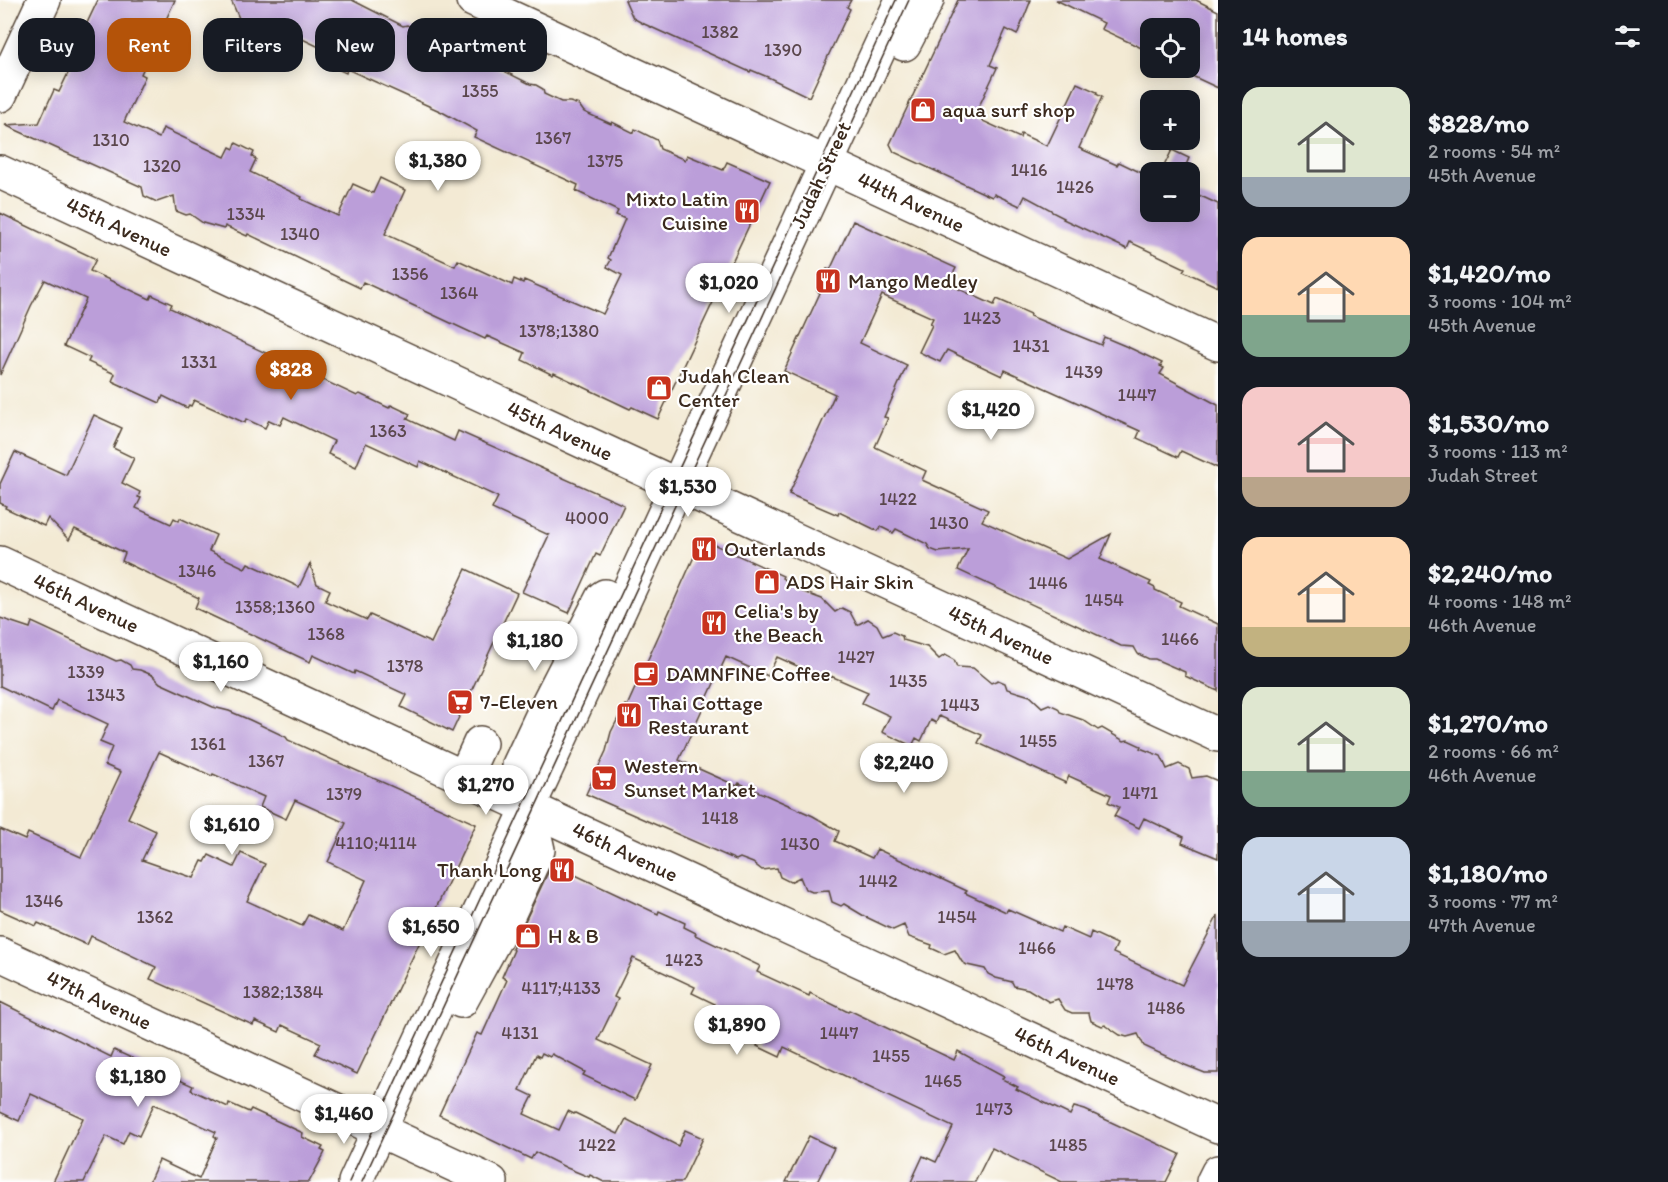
<!DOCTYPE html>
<html lang="en">
<head>
<meta charset="utf-8">
<style>
	body { margin:0; font-family:Itim,sans-serif; background:#20242c; color:#f1f3f6; height:100vh; display:flex; flex-direction:column; font-size:22px; white-space:nowrap }
	* { box-sizing:border-box; margin:0 }
	p { font-size:20px; color:#9ea1a6 }
	.icon { flex:none; width:33px; height:33px; fill:none; stroke:currentColor; stroke-width:2; stroke-linecap:round; stroke-linejoin:round }
	.map { position:relative; flex:1; overflow:hidden }
	.sheet { display:flex; flex-direction:column; background:#171b24; width:450px }
	.sheet>* { flex:none }
	.guide { position:absolute; left:18px; top:18px; width:570px; height:54px; display:flex; gap:12px }
	.buttons { position:absolute; left:1140px; top:18px; display:grid; gap:12px }
	.buttons a { display:grid; place-items:center; width:60px; height:60px; border-radius:12px; background:#171b24; box-shadow:0 3px 15px #0003; font-size:30px }
	.price { position:absolute; translate:-50% -51px; padding:0 14px; border-radius:21px; background:#fff; color:#222; font-size:20px; line-height:39px; filter:drop-shadow(0 2px 3px #0008) }
	.price::after { content:''; position:absolute; left:50%; top:36px; width:18px; height:14px; margin-left:-9px; background:inherit; clip-path:polygon(0 0,100% 0,50% 100%) }
	.price.selected { background:#b45309; color:#fff }
	ul { padding:0; list-style:none }
	li { display:flex; align-items:center; gap:18px; height:150px; padding:0 24px }
	li span { display:grid; place-items:center; flex:none; width:168px; height:120px; border-radius:18px; color:#555 }
	li>.icon { margin-inline-start:auto }
	span .icon { width:72px; height:72px; fill:#fffc; stroke-width:1 }
	li b { font-size:26px }
	h2 { display:flex; justify-content:space-between; align-items:center; height:72px; padding:0 24px; font-size:26px }
	.chip { padding:0 21px; border-radius:18px; background:#171b24; box-shadow:0 3px 15px #0003; font-size:21px; line-height:54px }
	.chip.selected { background:#b45309; color:#fff }
	main { display:flex; flex:1; min-height:0 }
	.map>svg:first-child { display:block }
	.building { fill:#bb9ed9; fill-rule:evenodd }
	.lines { fill:none; stroke-linecap:round; stroke-linejoin:round }
	.minor-casing { stroke:#574739; stroke-width:36 }
	.minor { stroke:#fff; stroke-width:33 }
	.tram { stroke:#3b2a1e; stroke-width:1.5 }
	.labels { text-anchor:middle; stroke-width:4.5; stroke-linejoin:round; paint-order:stroke }
	.number-label { font-size:18px; fill:#5b474d }
	.poi-label { font-size:21px; fill:#3b2a1e; stroke:#fff; text-anchor:start }
	.street-label { font-size:21px; fill:#3b2a1e; stroke:#fff }
</style>
</head>
<body>
<main>
<div class="map">
<svg width="1218" height="1182" viewBox="0 0 1218 1182">
	<rect width="100%" height="100%" fill="#fff"/>
	<filter id="ink" filterUnits="userSpaceOnUse"><feTurbulence type="fractalNoise" baseFrequency=".0167" numOctaves="2"/><feDisplacementMap in="SourceGraphic" scale="12" xChannelSelector="R" yChannelSelector="G"/><feConvolveMatrix kernelMatrix="1 2 1 2 8 2 1 2 1" color-interpolation-filters="sRGB"/></filter>
	<filter id="wash" filterUnits="userSpaceOnUse"><feTurbulence type="fractalNoise" baseFrequency=".008" numOctaves="4" result="noise"/><feDisplacementMap in="SourceGraphic" scale="24" xChannelSelector="R" yChannelSelector="G"/><feGaussianBlur stdDeviation="1.35" result="paint"/><feColorMatrix in="noise" values="0 0 0 0 0 0 0 0 0 0 0 0 0 0 0 0 0 1.4 0 .05"/><feComposite in="paint" operator="in"/></filter>
	<g filter="url(#wash)">
		<rect width="100%" height="100%" fill="#f3ead4"/>
		<g id="blocks">
			<g class="building">
				<polygon points="98,0 175,0 141,74 145,76 124,122 159,138 163,128 225,157 230,147 234,149 236,143 254,152 252,157 256,159 250,172 302,197 301,199 338,216 353,184 373,193 380,178 405,190 385,234 455,266 458,260 512,285 514,279 523,283 524,280 603,314 622,275 607,267 611,260 608,258 625,219 616,215 618,211 576,191 578,185 474,137 477,131 442,112 347,69 346,73 324,63 330,52 294,35 288,46 242,25 231,0 352,0 403,26 407,25 455,48 464,28 472,55 530,84 536,85 543,89 544,94 561,102 570,102 579,105 584,112 611,124 612,122 634,133 635,129 657,140 660,149 685,160 687,155 723,170 727,162 770,181 658,419 632,407 630,409 554,373 553,375 522,360 525,353 487,336 485,339 363,282 360,288 248,234 247,236 225,226 224,229 203,223 190,214 186,215 176,211 174,196 157,202 144,196 142,187 5,125 39,123 54,90 59,92 81,46 77,44"/>
				<polygon points="625,0 851,0 847,7 850,9 809,97 770,78 751,70 750,72 642,23 633,18"/>
				<polygon points="958,0 1031,0 1017,35 1006,29 990,65 997,68 974,117 1020,138 1021,134 1047,146 1077,83 1097,92 1096,94 1102,97 1079,148 1117,165 1119,162 1150,177 1150,212 1190,212 1190,191 1218,204 1218,287 1183,271 1185,268 1130,242 1127,249 1063,219 1064,218 1052,212 1051,210 1025,196 1020,206 994,194 992,197 894,152 890,144"/>
				<polygon points="1056,0 1196,0 1218,11 1218,88 1190,75 1190,28 1150,28 1150,52 1101,29 1104,23"/>
				<polygon points="1172,150 1189,158 1183,172 1161,172"/>
				<polygon points="0,213 96,259 90,271 150,299 152,295 172,304 170,308 357,396 360,394 389,408 391,405 410,414 407,419 454,441 458,431 624,505 600,556 596,554 569,613 522,592 549,535 492,509 498,497 420,461 418,467 366,443 356,467 328,454 334,441 284,417 280,425 269,420 265,428 246,419 245,423 194,400 191,406 189,405 187,408 163,396 160,403 112,381 115,374 88,362 90,358 64,346 86,299 45,280 31,306 0,375"/>
				<polygon points="853,221 956,268 948,284 994,305 997,299 1031,314 1030,316 1101,345 1104,337 1130,348 1162,363 1160,366 1164,368 1160,374 1218,405 1218,468 1181,451 1178,457 1137,438 1140,431 1005,370 1002,376 947,350 940,362 919,352 932,325 930,324 933,318 882,295 860,343 907,365 884,417 888,418 875,447 926,471 922,480 988,510 982,521 1067,559 1111,534 1100,559 1151,582 1149,585 1155,588 1155,590 1181,602 1179,606 1218,624 1218,691 1185,676 1185,672 1155,659 1149,659 1138,654 1134,647 1121,646 958,570 968,549 938,552 930,549 927,544 896,529 893,533 881,527 878,531 839,512 838,515 789,494 835,394 784,371 820,293 817,291 827,269 830,270"/>
				<polygon points="94,415 122,428 113,448 134,458 122,483 140,492 138,497 141,498 136,508 171,524 174,518 179,521 180,518 216,535 209,551 245,568 248,563 299,587 310,564 317,584 330,590 325,601 367,620 370,615 431,643 466,569 517,593 452,732 401,707 407,695 355,671 354,674 313,655 310,662 195,608 199,598 122,561 125,553 75,529 69,540 48,518 44,526 5,508 6,506 0,503 0,484 15,452 66,475"/>
				<polygon points="702,539 783,576 782,578 803,592 822,599 835,612 842,608 850,612 857,625 868,619 877,625 883,636 893,632 902,636 903,640 927,647 939,659 945,655 954,660 957,667 973,668 991,683 998,680 1005,683 1007,689 1030,696 1042,707 1049,704 1058,708 1060,712 1083,720 1098,730 1102,728 1124,741 1128,740 1141,746 1140,748 1161,756 1167,769 1179,764 1189,769 1192,778 1206,776 1218,781 1218,858 1182,843 1184,837 1144,818 1139,828 1114,816 1119,807 1108,802 1111,795 1069,776 1066,783 978,743 982,735 939,716 936,723 931,720 921,741 916,738 912,746 882,732 890,716 862,703 868,692 831,676 830,679 826,679 777,657 768,676 726,657 679,760 737,786 739,783 813,816 839,831 835,841 872,858 877,849 967,891 965,893 1006,912 1008,909 1060,932 1062,927 1089,939 1091,932 1117,944 1113,953 1182,985 1218,915 1218,1073 1205,1073 1185,1065 1144,1046 1138,1034 1127,1037 1120,1035 1105,1025 1102,1026 1091,1021 1089,1013 1072,1013 1065,1010 1058,999 1049,1002 1028,989 1014,986 1012,982 996,978 988,974 985,969 967,965 962,962 955,950 944,954 931,948 932,945 909,937 904,925 893,930 864,916 844,904 841,906 832,902 829,891 812,892 805,889 800,877 790,882 780,877 777,868 762,870 753,863 740,858 736,860 586,794 606,751 611,732 625,705 627,706"/>
				<path d="M0,618L30,628L32,622L116,661L121,660L130,665L132,669L140,670L152,675L160,683L213,707L229,711L250,720L286,737L288,740L476,824L357,1074L315,1054L321,1043L282,1025L279,1032L255,1021L253,1025L150,979L156,967L91,936L87,945L38,923L36,926L0,910V829L25,840L28,833L81,857L121,772L105,765L112,747L100,742L108,724L57,700L52,711L0,686ZM159,752L212,776L213,774L264,797L260,807L286,819L295,800L346,823L328,862L366,880L343,931L308,915L302,926L247,901L265,864L241,853L234,867L209,855L205,862L202,861L194,878L142,860L156,831L128,818Z"/>
				<polygon points="552,864 658,914 659,911 685,923 684,927 696,933 695,935 760,966 757,972 809,996 810,993 848,1012 849,1010 954,1060 958,1051 1004,1076 1002,1079 1018,1087 1016,1089 1070,1115 1074,1107 1085,1110 1180,1154 1166,1182 1062,1182 992,1148 975,1182 911,1182 923,1156 936,1162 953,1127 784,1047 780,1057 757,1046 762,1032 713,1007 715,1004 692,993 695,987 633,958 614,997 618,999 598,1040 652,1065 635,1100 583,1075 585,1072 552,1054 550,1057 542,1053 540,1057 536,1055 520,1090 533,1096 524,1114 559,1130 568,1111 574,1114 575,1113 618,1134 626,1119 678,1146 685,1130 703,1138 682,1182 604,1182 590,1175 589,1177 567,1168 535,1152 531,1159 439,1115 477,1033 482,1035 507,980 502,977 514,950 512,949"/>
				<polygon points="0,1002 111,1057 114,1050 193,1086 191,1090 228,1107 229,1103 249,1112 251,1109 303,1133 302,1137 323,1147 321,1150 325,1152 309,1182 149,1182 159,1160 199,1179 217,1138 214,1136 216,1132 154,1104 139,1136 129,1131 123,1144 106,1136 84,1182 53,1182 83,1118 31,1094 19,1121 0,1112"/>
				<polygon points="809,1136 834,1148 817,1182 786,1182"/>
			</g>
		</g>
	</g>
	<g filter="url(#ink)">
		<use href="#blocks" fill-opacity="0" stroke="#574739" stroke-width="1.5"/>
		<g class="lines">
			<defs>
				<g id="minor">
					<polyline points="473,0 1218,344"/>
					<polyline points="904,44 927,0"/>
					<polyline points="0,95 44,0"/>
					<polyline points="0,172 1218,735"/>
					<polyline points="0,563 1218,1126"/>
					<polyline points="464,778 480,743"/>
					<polyline points="0,954 491,1182"/>
					<polyline points="461,1001 509,913 538,850 519,765 549,701 602,598 605,596"/>
					<polyline points="355,1182 902,0"/>
					<polyline points="1213,1182 1218,1172"/>
				</g>
			</defs>
			<use href="#minor" class="minor-casing"/>
			<use href="#minor" class="minor"/>
			<g class="tram">
				<polyline points="349,1182 896,0"/>
				<polyline points="362,1182 909,0"/>
			</g>
		</g>
	</g>
	<defs>
		<symbol id="shop-square" viewBox="-11 -11 22 22"><rect x="-9" y="-9" width="18" height="18" rx="4" fill="#c8321e" stroke="#fff"/><path d="M-5-2.5h2.3a2.7 3.5 0 0 1 5.4 0H5L5.5 6h-11ZM-1.5-2.5h3a1.5 2.3 0 0 0-3 0Z" fill="#fff"/></symbol>
		<symbol id="restaurant-square" viewBox="-11 -11 22 22"><rect x="-9" y="-9" width="18" height="18" rx="4" fill="#c8321e" stroke="#fff"/><path d="M-5-6h1v4h1v-4h1v4h1v-4h1v5L-1.5 .5V6h-2V.5L-5-1ZM5-6V6H3V1.5H1.5Q1.5-4 5-6Z" fill="#fff"/></symbol>
		<symbol id="cafe-square" viewBox="-11 -11 22 22"><rect x="-9" y="-9" width="18" height="18" rx="4" fill="#c8321e" stroke="#fff"/><path d="M-5.5-4.5H6V0H3Q3 3.5 0 3.5H-2.5Q-5.5 3.5-5.5 0ZM3-3.2v2h1.7v-2ZM-6 4.5H4V6H-6Z" fill="#fff"/></symbol>
		<symbol id="supermarket-square" viewBox="-11 -11 22 22"><rect x="-9" y="-9" width="18" height="18" rx="4" fill="#c8321e" stroke="#fff"/><path d="M-6-5.5h2.5l.6 2H6L4.5 2H-2.5L-4.4-4H-6ZM-1.5 3.2a1.3 1.3 0 1 0 .1 0ZM3 3.2a1.3 1.3 0 1 0 .1 0Z" fill="#fff"/></symbol>
	</defs>
	<g fill-rule="evenodd">
		<use href="#shop-square" x="908" y="95" width="30" height="30"/>
		<use href="#restaurant-square" x="732" y="196" width="30" height="30"/>
		<use href="#restaurant-square" x="813" y="266" width="30" height="30"/>
		<use href="#shop-square" x="644" y="373" width="30" height="30"/>
		<use href="#restaurant-square" x="689" y="534" width="30" height="30"/>
		<use href="#shop-square" x="752" y="567" width="30" height="30"/>
		<use href="#restaurant-square" x="699" y="608" width="30" height="30"/>
		<use href="#cafe-square" x="631" y="659" width="30" height="30"/>
		<use href="#supermarket-square" x="445" y="687" width="30" height="30"/>
		<use href="#restaurant-square" x="614" y="700" width="30" height="30"/>
		<use href="#supermarket-square" x="589" y="763" width="30" height="30"/>
		<use href="#restaurant-square" x="547" y="855" width="30" height="30"/>
		<use href="#shop-square" x="513" y="921" width="30" height="30"/>
	</g>
	<g class="labels">
		<g class="number-label">
			<text x="720" y="38">1382</text>
			<text x="783" y="56">1390</text>
			<text x="480" y="97">1355</text>
			<text x="553" y="144">1367</text>
			<text x="111" y="146">1310</text>
			<text x="605" y="167">1375</text>
			<text x="162" y="172">1320</text>
			<text x="1029" y="176">1416</text>
			<text x="1075" y="193">1426</text>
			<text x="246" y="220">1334</text>
			<text x="300" y="240">1340</text>
			<text x="410" y="280">1356</text>
			<text x="459" y="299">1364</text>
			<text x="982" y="324">1423</text>
			<text x="559" y="337">1378;1380</text>
			<text x="1031" y="352">1431</text>
			<text x="199" y="368">1331</text>
			<text x="1084" y="378">1439</text>
			<text x="1137" y="401">1447</text>
			<text x="388" y="437">1363</text>
			<text x="898" y="505">1422</text>
			<text x="587" y="524">4000</text>
			<text x="949" y="529">1430</text>
			<text x="197" y="577">1346</text>
			<text x="1048" y="589">1446</text>
			<text x="1104" y="606">1454</text>
			<text x="275" y="613">1358;1360</text>
			<text x="326" y="640">1368</text>
			<text x="1180" y="645">1466</text>
			<text x="856" y="663">1427</text>
			<text x="405" y="672">1378</text>
			<text x="86" y="678">1339</text>
			<text x="908" y="687">1435</text>
			<text x="106" y="701">1343</text>
			<text x="960" y="711">1443</text>
			<text x="1038" y="747">1455</text>
			<text x="208" y="750">1361</text>
			<text x="266" y="767">1367</text>
			<text x="1140" y="799">1471</text>
			<text x="344" y="800">1379</text>
			<text x="720" y="824">1418</text>
			<text x="376" y="849">4110;4114</text>
			<text x="800" y="850">1430</text>
			<text x="878" y="887">1442</text>
			<text x="44" y="907">1346</text>
			<text x="155" y="923">1362</text>
			<text x="957" y="923">1454</text>
			<text x="1037" y="954">1466</text>
			<text x="684" y="966">1423</text>
			<text x="1115" y="990">1478</text>
			<text x="561" y="994">4117;4133</text>
			<text x="283" y="998">1382;1384</text>
			<text x="1166" y="1014">1486</text>
			<text x="520" y="1039">4131</text>
			<text x="839" y="1039">1447</text>
			<text x="891" y="1062">1455</text>
			<text x="943" y="1087">1465</text>
			<text x="994" y="1115">1473</text>
			<text x="597" y="1151">1422</text>
			<text x="1068" y="1151">1485</text>
		</g>
		<g class="poi-label">
			<text x="942" y="117">aqua surf shop</text>
			<text x="728" y="206" text-anchor="end">Mixto Latin<tspan x="728" dy="24">Cuisine</tspan></text>
			<text x="848" y="288">Mango Medley</text>
			<text x="678" y="383">Judah Clean<tspan x="678" dy="24">Center</tspan></text>
			<text x="724" y="556">Outerlands</text>
			<text x="786" y="589">ADS Hair Skin</text>
			<text x="734" y="618">Celia's by<tspan x="734" dy="24">the Beach</tspan></text>
			<text x="666" y="681">DAMNFINE Coffee</text>
			<text x="480" y="709">7-Eleven</text>
			<text x="648" y="710">Thai Cottage<tspan x="648" dy="24">Restaurant</tspan></text>
			<text x="624" y="773">Western<tspan x="624" dy="24">Sunset Market</tspan></text>
			<text x="542" y="877" text-anchor="end">Thanh Long</text>
			<text x="548" y="943">H &amp; B</text>
		</g>
		<g class="street-label">
			<text transform="translate(821 175) rotate(-65)" y="7">Judah Street</text>
			<text transform="translate(911 202) rotate(25)" y="7">44th Avenue</text>
			<text transform="translate(119 227) rotate(25)" y="7">45th Avenue</text>
			<text transform="translate(560 431) rotate(25)" y="7">45th Avenue</text>
			<text transform="translate(86 603) rotate(25)" y="7">46th Avenue</text>
			<text transform="translate(1001 635) rotate(25)" y="7">45th Avenue</text>
			<text transform="translate(625 852) rotate(25)" y="7">46th Avenue</text>
			<text transform="translate(99 1000) rotate(25)" y="7">47th Avenue</text>
			<text transform="translate(1067 1056) rotate(25)" y="7">46th Avenue</text>
		</g>
	</g>
</svg>
<div class="buttons">
<a><svg class="icon" aria-label="locate" viewBox="0 0 24 24"><circle cx="12" cy="12" r="6"/><path d="M12 2v4M12 18v4M2 12h4M18 12h4"/></svg></a>
<a>+</a>
<a>−</a>
</div>
<b class="price" style="left:438px;top:192px">$1,380</b>
<b class="price" style="left:729px;top:314px">$1,020</b>
<b class="price selected" style="left:291px;top:401px">$828</b>
<b class="price" style="left:991px;top:441px">$1,420</b>
<b class="price" style="left:688px;top:518px">$1,530</b>
<b class="price" style="left:535px;top:672px">$1,180</b>
<b class="price" style="left:221px;top:693px">$1,160</b>
<b class="price" style="left:904px;top:794px">$2,240</b>
<b class="price" style="left:486px;top:816px">$1,270</b>
<b class="price" style="left:232px;top:856px">$1,610</b>
<b class="price" style="left:431px;top:958px">$1,650</b>
<b class="price" style="left:737px;top:1056px">$1,890</b>
<b class="price" style="left:138px;top:1108px">$1,180</b>
<b class="price" style="left:344px;top:1145px">$1,460</b>
<div class="guide">
<a class="chip">Buy</a>
<a class="chip selected">Rent</a>
<a class="chip">Filters</a>
<a class="chip">New</a>
<a class="chip">Apartment</a>
</div>
</div>
<section class="sheet">
<h2>14 homes<svg class="icon" aria-label="filters" viewBox="0 0 24 24"><path d="M4 7h16M4 17h16"/><circle cx="9" cy="7" r="2"/><circle cx="15" cy="17" r="2"/></svg></h2>
<ul>
<li><span style="background:linear-gradient(#dfe7d0 75%,#9aa5b1 0)"><svg class="icon" aria-label="home" viewBox="0 0 24 24"><path d="M3 11l9-7 9 7M6 9v11h12V9"/></svg></span><div><b>$828/mo</b><p>2 rooms · 54 m²</p><p>45th Avenue</p></div></li>
<li><span style="background:linear-gradient(#ffd9b3 65%,#7fa58c 0)"><svg class="icon" aria-label="home" viewBox="0 0 24 24"><path d="M3 11l9-7 9 7M6 9v11h12V9"/></svg></span><div><b>$1,420/mo</b><p>3 rooms · 104 m²</p><p>45th Avenue</p></div></li>
<li><span style="background:linear-gradient(#f6c9c9 75%,#b9a48a 0)"><svg class="icon" aria-label="home" viewBox="0 0 24 24"><path d="M3 11l9-7 9 7M6 9v11h12V9"/></svg></span><div><b>$1,530/mo</b><p>3 rooms · 113 m²</p><p>Judah Street</p></div></li>
<li><span style="background:linear-gradient(#ffd9b3 75%,#c2b280 0)"><svg class="icon" aria-label="home" viewBox="0 0 24 24"><path d="M3 11l9-7 9 7M6 9v11h12V9"/></svg></span><div><b>$2,240/mo</b><p>4 rooms · 148 m²</p><p>46th Avenue</p></div></li>
<li><span style="background:linear-gradient(#dfe7d0 70%,#7fa58c 0)"><svg class="icon" aria-label="home" viewBox="0 0 24 24"><path d="M3 11l9-7 9 7M6 9v11h12V9"/></svg></span><div><b>$1,270/mo</b><p>2 rooms · 66 m²</p><p>46th Avenue</p></div></li>
<li><span style="background:linear-gradient(#c9d6e8 70%,#9aa5b1 0)"><svg class="icon" aria-label="home" viewBox="0 0 24 24"><path d="M3 11l9-7 9 7M6 9v11h12V9"/></svg></span><div><b>$1,180/mo</b><p>3 rooms · 77 m²</p><p>47th Avenue</p></div></li>
</ul>
</section>
</main>
</body>
</html>
